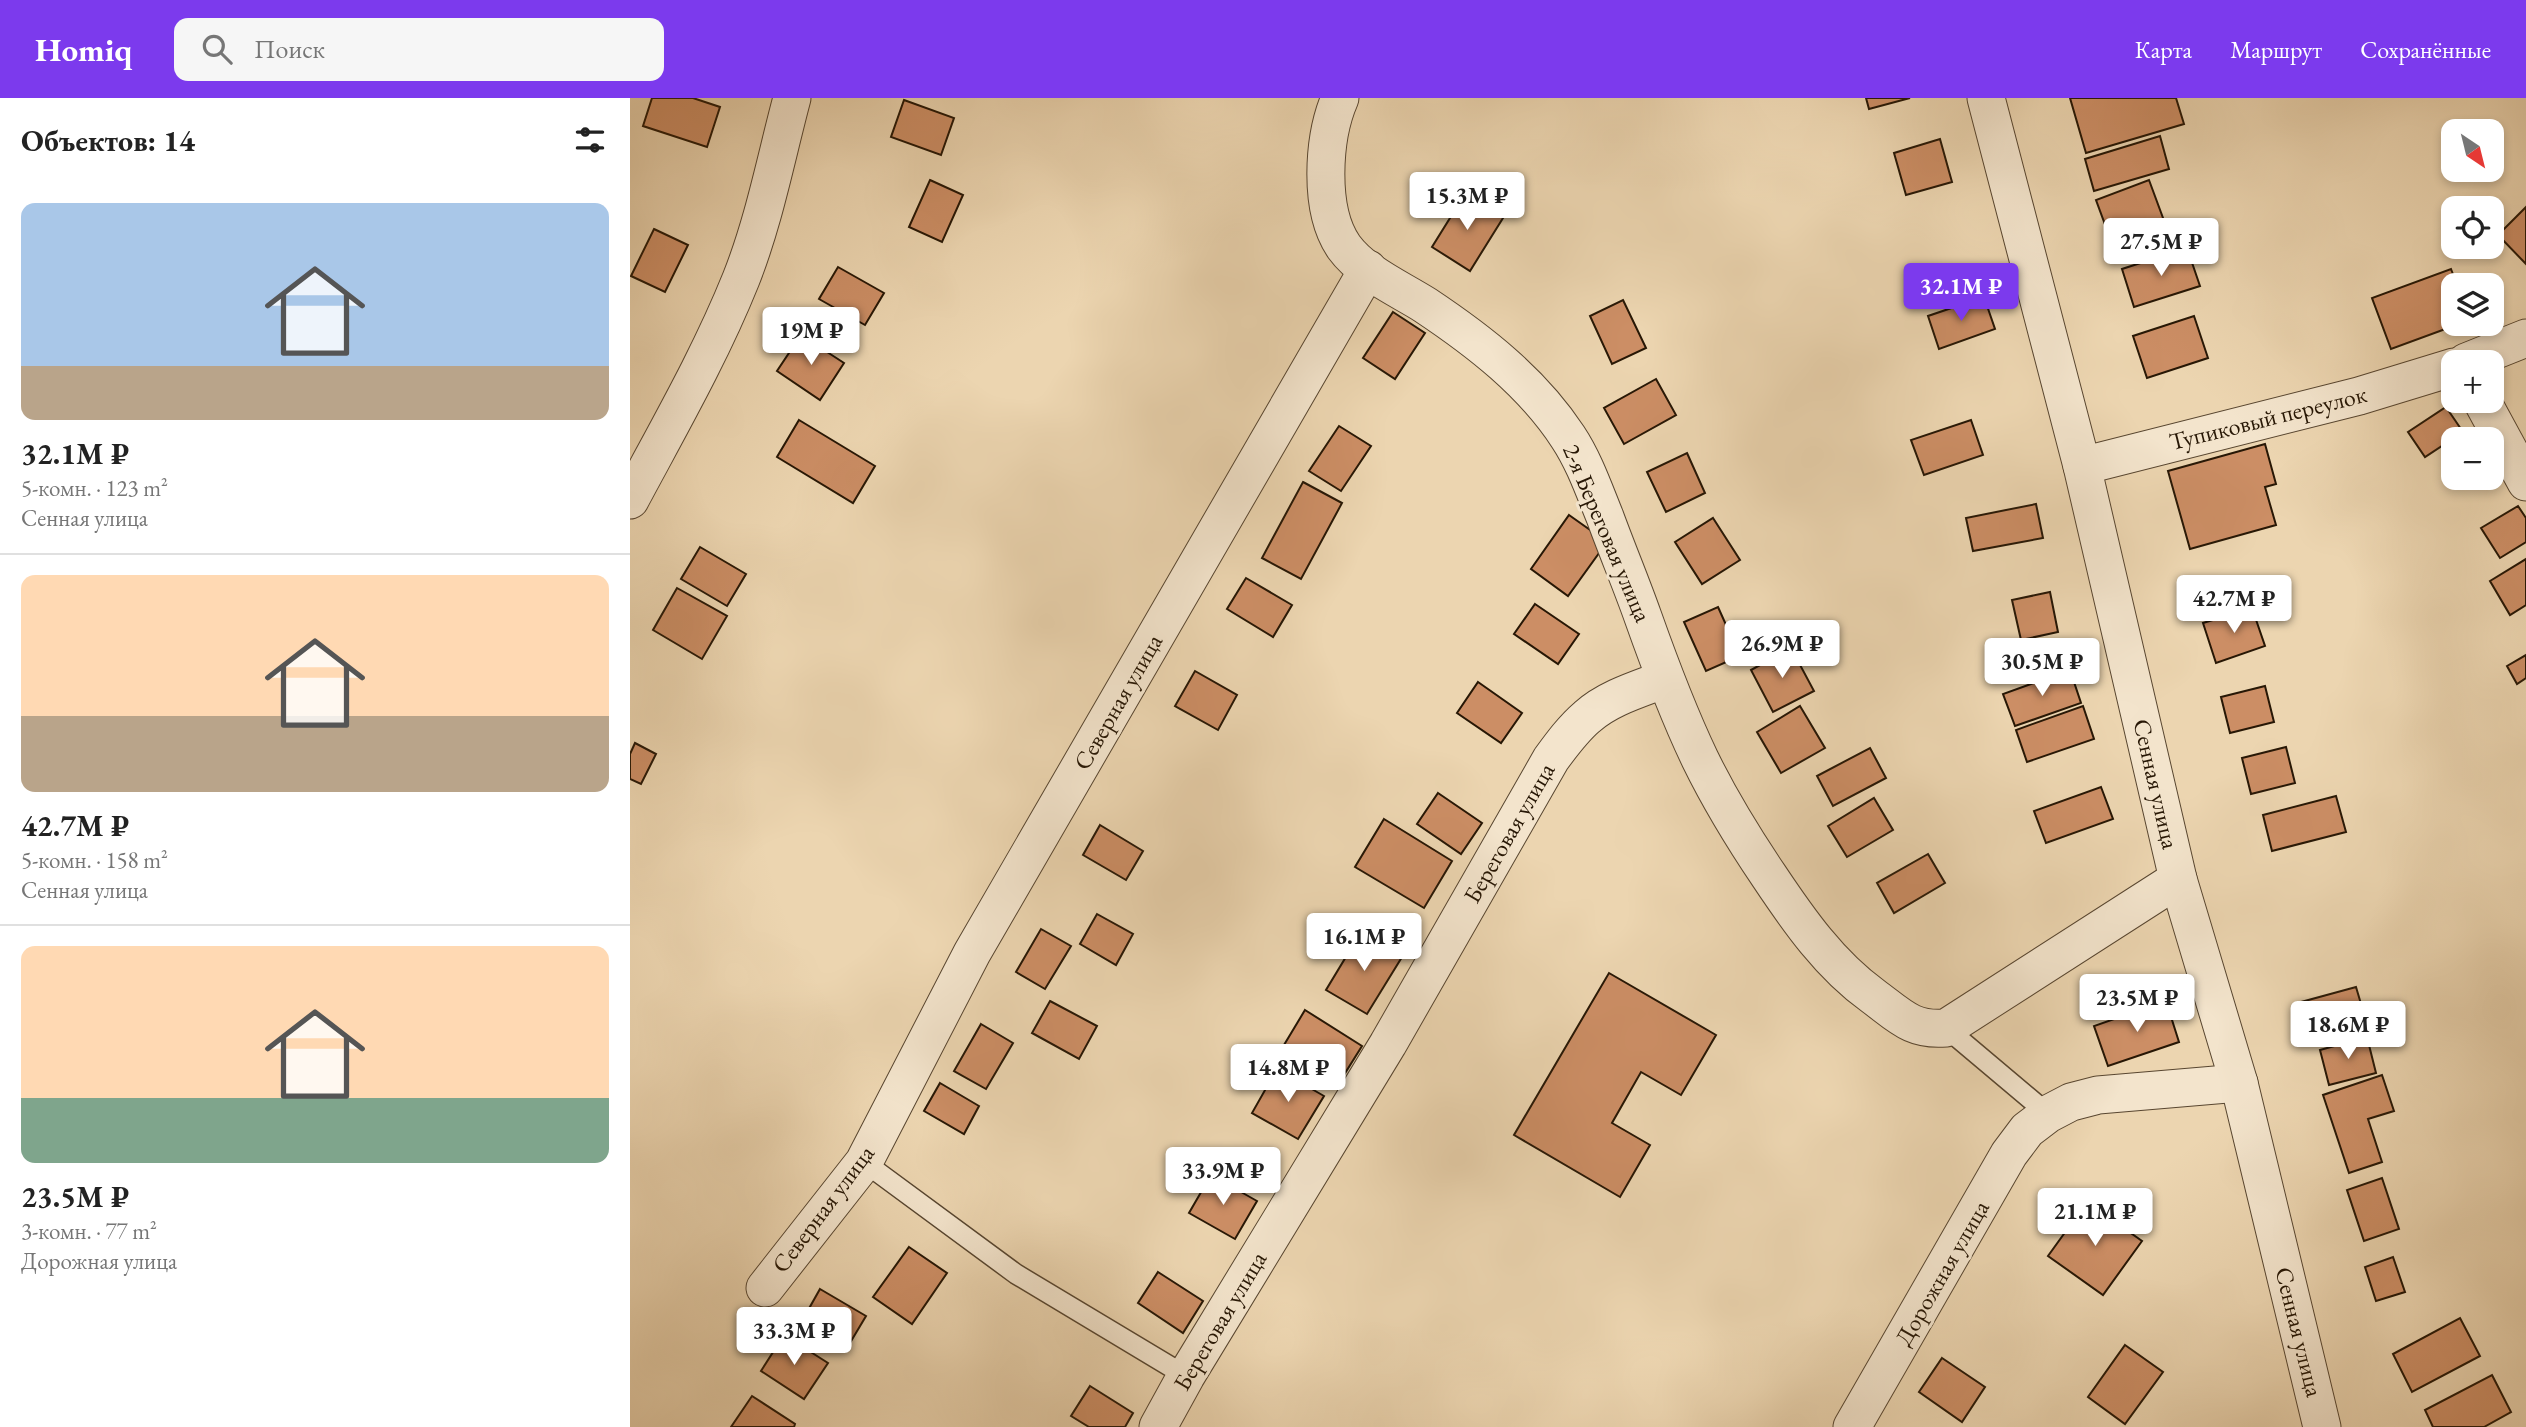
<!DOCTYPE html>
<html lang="ru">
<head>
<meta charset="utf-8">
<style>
	body { margin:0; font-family:"EB Garamond",serif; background:#f6f6f6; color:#222; height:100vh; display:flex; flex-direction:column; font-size:26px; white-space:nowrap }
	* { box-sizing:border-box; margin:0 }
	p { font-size:23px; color:#767676 }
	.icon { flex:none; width:38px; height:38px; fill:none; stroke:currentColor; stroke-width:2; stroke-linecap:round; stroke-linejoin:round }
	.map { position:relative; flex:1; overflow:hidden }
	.details { display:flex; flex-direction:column; background:#fff; width:630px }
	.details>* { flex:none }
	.needle { width:46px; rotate:145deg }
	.controls { position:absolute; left:1811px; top:21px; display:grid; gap:14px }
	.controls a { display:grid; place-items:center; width:63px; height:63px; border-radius:14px; background:#fff; box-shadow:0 4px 10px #0003; font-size:35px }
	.price { position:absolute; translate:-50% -60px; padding:0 16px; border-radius:7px; background:#fff; color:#222; font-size:23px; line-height:46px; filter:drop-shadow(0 2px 4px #0008) }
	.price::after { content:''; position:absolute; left:50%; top:42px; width:21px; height:16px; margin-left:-10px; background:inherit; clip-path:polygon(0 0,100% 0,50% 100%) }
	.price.active { background:#7c3aed; color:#fff }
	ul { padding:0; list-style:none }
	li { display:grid; align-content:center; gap:14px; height:371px; padding:0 21px }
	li+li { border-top:2px solid #e0e0e0 }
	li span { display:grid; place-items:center; height:217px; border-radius:14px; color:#555 }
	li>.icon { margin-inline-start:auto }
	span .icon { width:126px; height:126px; fill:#fffc; stroke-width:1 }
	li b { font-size:30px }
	h2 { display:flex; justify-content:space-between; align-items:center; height:84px; padding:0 21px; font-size:30px }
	header { display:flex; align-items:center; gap:42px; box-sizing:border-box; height:98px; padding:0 35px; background:#7c3aed; color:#fff }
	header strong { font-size:33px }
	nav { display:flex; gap:38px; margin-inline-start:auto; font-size:24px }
	.search { width:490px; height:63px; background:#f6f6f6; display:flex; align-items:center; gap:18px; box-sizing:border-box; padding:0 24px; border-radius:14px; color:#767676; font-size:26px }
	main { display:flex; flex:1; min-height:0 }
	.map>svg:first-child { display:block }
	.building { fill:#cc8e65; stroke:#271705; stroke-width:2 }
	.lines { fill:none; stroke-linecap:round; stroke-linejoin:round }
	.lane-casing { stroke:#584630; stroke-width:22 }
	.street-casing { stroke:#584630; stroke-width:39 }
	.lane { stroke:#f3e4cc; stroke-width:19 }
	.street { stroke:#f3e4cc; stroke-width:37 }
	.labels { text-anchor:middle; stroke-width:6; stroke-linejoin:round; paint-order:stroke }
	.street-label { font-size:24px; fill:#271705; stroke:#f3e4cc }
</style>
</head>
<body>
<header>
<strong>Homiq</strong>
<div class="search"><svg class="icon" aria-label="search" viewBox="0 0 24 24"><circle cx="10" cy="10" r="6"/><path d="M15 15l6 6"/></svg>Поиск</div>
<nav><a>Карта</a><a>Маршрут</a><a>Сохранённые</a></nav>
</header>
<main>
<section class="details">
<h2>Объектов: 14<svg class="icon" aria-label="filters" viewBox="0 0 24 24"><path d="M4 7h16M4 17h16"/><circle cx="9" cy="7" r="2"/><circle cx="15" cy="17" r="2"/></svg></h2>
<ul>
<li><span style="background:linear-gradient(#a9c7e8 75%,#b9a48a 0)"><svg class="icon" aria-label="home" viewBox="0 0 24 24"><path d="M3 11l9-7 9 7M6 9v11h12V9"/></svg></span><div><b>32.1M ₽</b><p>5-комн. · 123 m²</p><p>Сенная улица</p></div></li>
<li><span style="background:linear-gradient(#ffd9b3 65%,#b9a48a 0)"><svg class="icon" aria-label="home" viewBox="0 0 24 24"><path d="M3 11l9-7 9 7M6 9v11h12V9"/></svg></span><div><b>42.7M ₽</b><p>5-комн. · 158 m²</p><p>Сенная улица</p></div></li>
<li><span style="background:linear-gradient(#ffd9b3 70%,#7fa58c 0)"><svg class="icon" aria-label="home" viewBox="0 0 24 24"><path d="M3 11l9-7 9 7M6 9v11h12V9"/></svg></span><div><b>23.5M ₽</b><p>3-комн. · 77 m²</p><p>Дорожная улица</p></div></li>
</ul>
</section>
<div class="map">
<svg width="1896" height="1329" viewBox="0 0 1896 1329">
	<rect width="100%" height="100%" fill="#ecd5b0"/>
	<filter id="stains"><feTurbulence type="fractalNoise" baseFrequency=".00286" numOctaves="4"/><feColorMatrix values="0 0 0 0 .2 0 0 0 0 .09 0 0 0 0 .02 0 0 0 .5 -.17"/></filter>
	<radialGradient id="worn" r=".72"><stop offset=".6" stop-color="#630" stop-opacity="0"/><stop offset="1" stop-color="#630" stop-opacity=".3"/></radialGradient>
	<g class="building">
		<polygon points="22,0 63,0 90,9 77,49 13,28"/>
		<polygon points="1236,0 1280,0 1239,11"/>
		<polygon points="1440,0 1546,0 1554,26 1456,55"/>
		<polygon points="274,2 324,20 311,57 261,39"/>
		<polygon points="1530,38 1539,71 1464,93 1455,61"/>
		<polygon points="1310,41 1322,84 1276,97 1264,55"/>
		<polygon points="300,82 333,97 312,144 279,129"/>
		<polygon points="1519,82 1540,139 1487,159 1466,102"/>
		<polygon points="835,96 873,120 840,173 802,149"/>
		<polygon points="1896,109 1896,166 1868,137"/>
		<polygon points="24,131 58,147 35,194 1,178"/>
		<polygon points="1557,150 1570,188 1504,209 1492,171"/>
		<polygon points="208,169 254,195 235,227 189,201"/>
		<polygon points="1821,171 1827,187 1824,187 1824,226 1829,226 1761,251 1742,200"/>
		<polygon points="1354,199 1365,231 1309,251 1298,218"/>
		<polygon points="993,202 1016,250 982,266 960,218"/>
		<polygon points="763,214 795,235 765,281 733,260"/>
		<polygon points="1564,218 1578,260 1517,280 1503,238"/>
		<polygon points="171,237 214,265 190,302 147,273"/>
		<polygon points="1026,281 1046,317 994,346 974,310"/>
		<polygon points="1816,309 1833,334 1795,359 1778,334"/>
		<polygon points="169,322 245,368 223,405 147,359"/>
		<polygon points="1341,322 1353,357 1294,377 1281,342"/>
		<polygon points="709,328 741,348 711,393 679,373"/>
		<polygon points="1635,346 1646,386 1635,389 1646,427 1560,451 1538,373"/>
		<polygon points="1057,355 1075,395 1036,414 1017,374"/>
		<polygon points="673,384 712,405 671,481 632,460"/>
		<polygon points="1406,406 1413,440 1343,453 1336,420"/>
		<polygon points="1888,408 1896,420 1896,444 1870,460 1851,430"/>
		<polygon points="939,417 977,444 938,498 901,471"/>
		<polygon points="1083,420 1110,462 1072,486 1045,444"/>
		<polygon points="70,449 116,476 97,508 51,481"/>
		<polygon points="1896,461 1896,507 1880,517 1860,483"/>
		<polygon points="616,480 662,507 643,539 597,511"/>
		<polygon points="47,490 97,518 72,561 23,532"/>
		<polygon points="1420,494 1428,534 1391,542 1382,502"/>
		<polygon points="905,506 949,536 928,566 884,536"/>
		<polygon points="1088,509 1110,558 1076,573 1054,524"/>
		<polygon points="1622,510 1635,548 1586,565 1573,525"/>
		<polygon points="1161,550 1184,593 1143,614 1121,572"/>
		<polygon points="1896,557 1896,580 1887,586 1877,568"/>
		<polygon points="1440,572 1451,605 1385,628 1373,596"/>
		<polygon points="565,573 607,597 588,632 545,608"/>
		<polygon points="848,584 892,615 871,645 827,615"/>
		<polygon points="1635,588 1644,624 1600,635 1591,599"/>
		<polygon points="1170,608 1195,650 1151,675 1127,634"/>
		<polygon points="1453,608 1464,641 1397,664 1386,632"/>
		<polygon points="5,645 26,656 11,686 0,681 0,656"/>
		<polygon points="1656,649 1665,685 1621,696 1612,660"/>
		<polygon points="1240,650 1256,680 1203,708 1187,678"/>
		<polygon points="1471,689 1483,721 1416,745 1404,713"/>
		<polygon points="808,695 852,725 831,756 787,726"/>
		<polygon points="1706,698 1716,734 1642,753 1633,717"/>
		<polygon points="1244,700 1263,732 1217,759 1198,728"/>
		<polygon points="754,721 822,763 794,810 725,769"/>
		<polygon points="470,727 513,753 496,782 453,757"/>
		<polygon points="1298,756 1315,785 1264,815 1247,785"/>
		<polygon points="467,816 503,836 486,867 450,846"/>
		<polygon points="411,831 441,848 415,891 386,874"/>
		<polygon points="731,834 772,859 737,916 696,892"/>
		<polygon points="979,875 1086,937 1051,997 1011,974 982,1025 1020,1047 990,1099 884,1037"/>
		<polygon points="1726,889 1734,916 1678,931 1671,904"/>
		<polygon points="420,903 467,928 449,961 402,935"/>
		<polygon points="1536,903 1549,944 1478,968 1464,928"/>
		<polygon points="675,912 732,948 707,988 651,952"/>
		<polygon points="351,926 383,945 356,991 324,973"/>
		<polygon points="1737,939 1746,975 1699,987 1690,952"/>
		<polygon points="647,971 694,998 668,1041 622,1015"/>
		<polygon points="1752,977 1764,1013 1738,1021 1752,1064 1719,1075 1693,997"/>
		<polygon points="310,985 349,1008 334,1036 294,1013"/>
		<polygon points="581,1077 627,1103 605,1141 559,1115"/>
		<polygon points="1752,1080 1769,1131 1734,1143 1717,1092"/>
		<polygon points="1457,1104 1512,1143 1473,1197 1418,1158"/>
		<polygon points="279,1149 317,1175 282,1226 243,1199"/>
		<polygon points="1763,1159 1775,1194 1746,1203 1735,1169"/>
		<polygon points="528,1174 573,1203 553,1235 508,1205"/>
		<polygon points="190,1191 236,1218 217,1250 172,1223"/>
		<polygon points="1830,1220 1850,1258 1782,1294 1763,1256"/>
		<polygon points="154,1237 198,1265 174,1301 131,1273"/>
		<polygon points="1495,1247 1533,1274 1495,1326 1458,1299"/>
		<polygon points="1312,1260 1355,1289 1332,1324 1289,1294"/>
		<polygon points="1862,1277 1881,1314 1854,1329 1803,1329 1795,1312"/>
		<polygon points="460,1288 503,1315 495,1329 459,1329 441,1318"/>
		<polygon points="122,1298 165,1326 164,1329 101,1329"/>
	</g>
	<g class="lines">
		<defs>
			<g id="lane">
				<polyline points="1316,930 1418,1016"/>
				<polyline points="234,1064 386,1176 556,1278"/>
			</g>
			<g id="street">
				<path d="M710,0C693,39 688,112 714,149C733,175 768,190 795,207C849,243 902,284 938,339C954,363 964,392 975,419C987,452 1001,485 1013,519C1030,567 1048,615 1070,661C1090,702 1114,741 1139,778C1169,823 1200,867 1243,898C1270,918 1282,933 1316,930L1548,781"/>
				<polyline points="1356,0 1452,368 1548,781 1609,985 1692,1329"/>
				<polyline points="1836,264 1896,240"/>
				<polyline points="1852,303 1896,384"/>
				<polyline points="1452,368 1729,298 1824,269"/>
				<path d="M0,402C39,329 80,258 111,181C134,123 146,60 162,0"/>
				<polyline points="135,1190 234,1064 342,855 738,171"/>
				<path d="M528,1329L556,1278L758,946L921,661C932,646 943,631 957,619C978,600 1009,591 1035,581"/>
				<polyline points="1222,1329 1379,1056 1397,1032 1418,1016 1441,1004 1468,997 1609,985"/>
			</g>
		</defs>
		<use href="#lane" class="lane-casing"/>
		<use href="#street" class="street-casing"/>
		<use href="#lane" class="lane"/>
		<use href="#street" class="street"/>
	</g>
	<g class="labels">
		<g class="street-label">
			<text transform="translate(1638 320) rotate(-14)" y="8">Тупиковый переулок</text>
			<text transform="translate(977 435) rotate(67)" y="8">2-я Береговая улица</text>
			<text transform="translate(488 604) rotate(-60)" y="8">Северная улица</text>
			<text transform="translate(1526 686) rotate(77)" y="8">Сенная улица</text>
			<text transform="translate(879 735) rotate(-60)" y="8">Береговая улица</text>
			<text transform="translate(193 1111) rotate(-53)" y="8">Северная улица</text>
			<text transform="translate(1312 1175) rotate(-60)" y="8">Дорожная улица</text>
			<text transform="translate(590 1223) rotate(-59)" y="8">Береговая улица</text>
			<text transform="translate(1669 1234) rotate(76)" y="8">Сенная улица</text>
		</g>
	</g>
	<rect width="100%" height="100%" filter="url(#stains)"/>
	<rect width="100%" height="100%" fill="url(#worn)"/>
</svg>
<div class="controls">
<a><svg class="needle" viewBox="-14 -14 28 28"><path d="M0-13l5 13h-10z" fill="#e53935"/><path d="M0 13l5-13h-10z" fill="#767676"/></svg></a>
<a><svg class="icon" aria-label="locate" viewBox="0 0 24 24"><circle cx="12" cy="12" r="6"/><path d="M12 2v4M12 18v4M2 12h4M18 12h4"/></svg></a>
<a><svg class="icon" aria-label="layers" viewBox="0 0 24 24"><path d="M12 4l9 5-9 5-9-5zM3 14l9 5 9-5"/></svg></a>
<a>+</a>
<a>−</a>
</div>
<b class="price" style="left:837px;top:134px">15.3M ₽</b>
<b class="price" style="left:1531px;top:180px">27.5M ₽</b>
<b class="price active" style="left:1331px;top:225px">32.1M ₽</b>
<b class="price" style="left:181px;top:269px">19M ₽</b>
<b class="price" style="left:1604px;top:537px">42.7M ₽</b>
<b class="price" style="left:1152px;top:582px">26.9M ₽</b>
<b class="price" style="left:1412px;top:600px">30.5M ₽</b>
<b class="price" style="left:734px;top:875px">16.1M ₽</b>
<b class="price" style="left:1507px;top:936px">23.5M ₽</b>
<b class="price" style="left:1718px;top:963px">18.6M ₽</b>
<b class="price" style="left:658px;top:1006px">14.8M ₽</b>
<b class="price" style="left:593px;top:1109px">33.9M ₽</b>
<b class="price" style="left:1465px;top:1150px">21.1M ₽</b>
<b class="price" style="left:164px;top:1269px">33.3M ₽</b>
</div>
</main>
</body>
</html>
